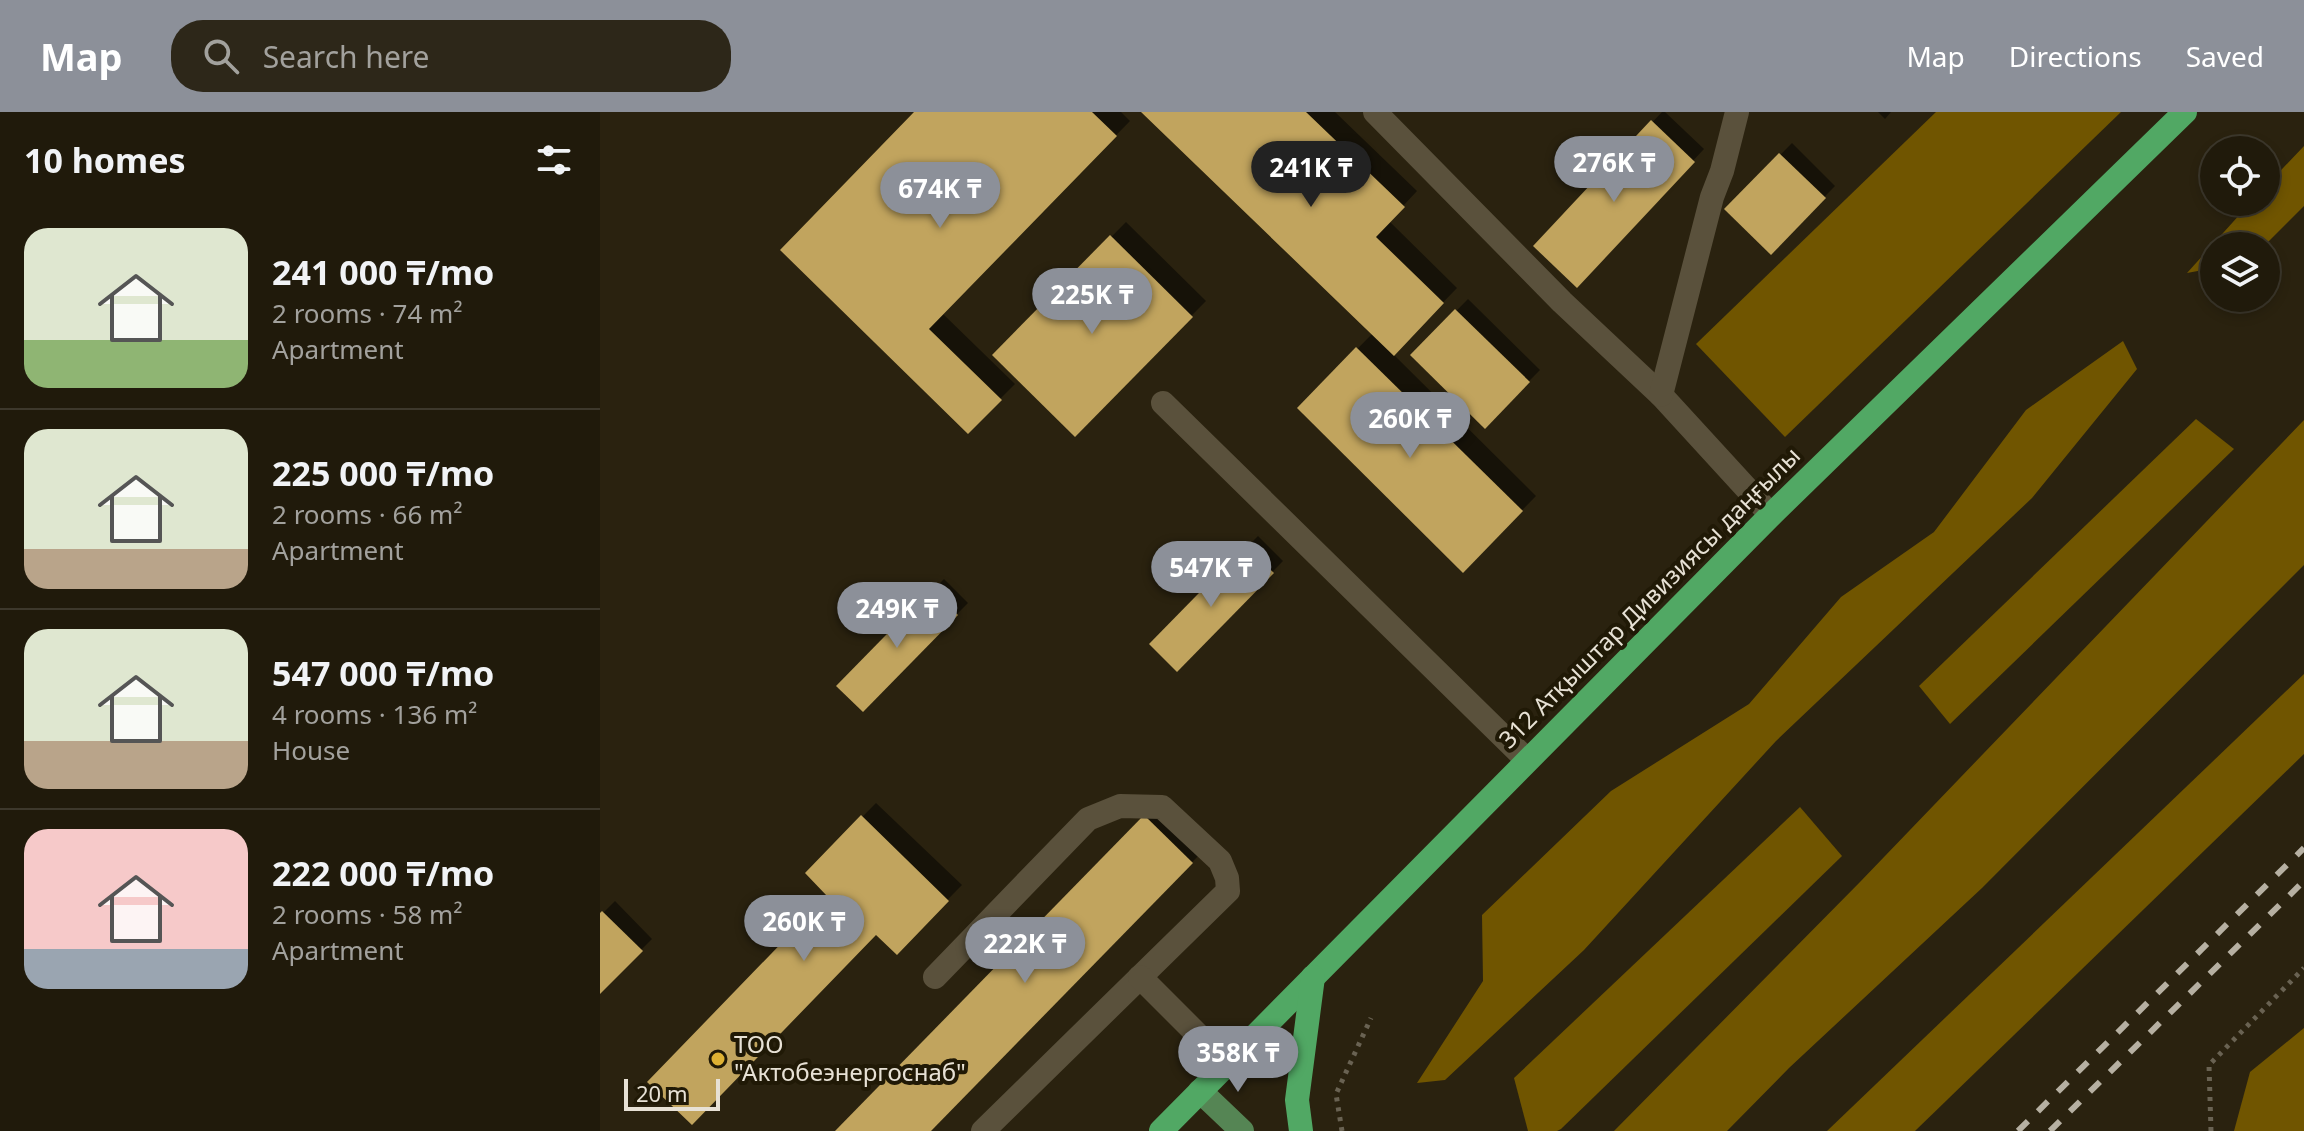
<!DOCTYPE html>
<html lang="en">
<head>
<meta charset="utf-8">
<style>
	body { margin:0; font-family:"Noto Sans",sans-serif; background:#2d2719; color:#f1f3f6; height:100vh; display:flex; flex-direction:column; font-size:30px; white-space:nowrap }
	* { box-sizing:border-box; margin:0 }
	p { font-size:26px; color:#a2a19d }
	.icon { flex:none; width:44px; height:44px; fill:none; stroke:currentColor; stroke-width:2; stroke-linecap:round; stroke-linejoin:round }
	.map { position:relative; flex:1; overflow:hidden }
	.sheet { display:flex; flex-direction:column; background:#201a0b; width:600px }
	.sheet>* { flex:none }
	.controls { position:absolute; left:1600px; top:24px; display:grid; gap:16px }
	.controls a { display:grid; place-items:center; width:80px; height:80px; border-radius:50%; background:#201a0b; box-shadow:0 4px 12px #0003,0 0 0 2px #3d382c; font-size:40px }
	.scale { position:absolute; left:24px; bottom:20px; width:96px; box-sizing:border-box; padding-left:8px; border:4px solid #e7e1d5; border-top:0; font-size:22px; line-height:28px; white-space:nowrap; color:#e7e1d5; -webkit-text-stroke:6px #201906; paint-order:stroke }
	.price { position:absolute; translate:-50% -68px; padding:0 18px; border-radius:28px; background:#8c9099; color:#fff; font-size:26px; line-height:52px; filter:drop-shadow(0 2px 4px #0008) }
	.price::after { content:''; position:absolute; left:50%; top:48px; width:24px; height:18px; margin-left:-12px; background:inherit; clip-path:polygon(0 0,100% 0,50% 100%) }
	.price.on { background:#222; color:#fff }
	ul { padding:0; list-style:none }
	li { display:flex; align-items:center; gap:24px; height:200px; padding:0 24px }
	li+li { border-top:2px solid #3d382c }
	li span { display:grid; place-items:center; flex:none; width:224px; height:160px; border-radius:24px; color:#555 }
	li>.icon { margin-inline-start:auto }
	span .icon { width:96px; height:96px; fill:#fffc; stroke-width:1 }
	li b { font-size:34px }
	h2 { display:flex; justify-content:space-between; align-items:center; height:96px; padding:0 24px; font-size:34px }
	header { display:flex; align-items:center; gap:48px; box-sizing:border-box; height:112px; padding:0 40px; background:#8c9099; color:#fff }
	header strong { font-size:38px }
	nav { display:flex; gap:44px; margin-inline-start:auto; font-size:28px }
	.search { width:560px; height:72px; background:#2d2719; display:flex; align-items:center; gap:20px; box-sizing:border-box; padding:0 28px; border-radius:32px; color:#a2a19d; font-size:30px }
	main { display:flex; flex:1; min-height:0 }
	.map>svg:first-child { display:block }
	.forest { fill:#705500 }
	.shadow { fill:#0007 }
	.building { fill:#c1a45e }
	.lines { fill:none; stroke-linecap:round; stroke-linejoin:round }
	.path { stroke:#696252; stroke-width:5; stroke-dasharray:4 6; stroke-linecap:butt }
	.minor { stroke:#5a513c; stroke-width:24 }
	.major { stroke:#558554; stroke-width:24 }
	.highway { stroke:#51a864; stroke-width:24 }
	.rail { stroke:#b6b0a2; stroke-width:6; stroke-dasharray:14 14; stroke-linecap:butt }
	.poi-dot { fill:#deb133; stroke:#201906; stroke-width:3 }
	.labels { text-anchor:middle; stroke-width:8; stroke-linejoin:round; paint-order:stroke }
	.street-label { font-size:24px; fill:#e7e1d5; stroke:#201906 }
	.poi-label { font-size:24px; fill:#e7e1d5; stroke:#201906; text-anchor:start }
</style>
</head>
<body>
<header>
<strong>Map</strong>
<div class="search"><svg class="icon" aria-label="search" viewBox="0 0 24 24"><circle cx="10" cy="10" r="6"/><path d="M15 15l6 6"/></svg>Search here</div>
<nav><a>Map</a><a>Directions</a><a>Saved</a></nav>
</header>
<main>
<section class="sheet">
<h2>10 homes<svg class="icon" aria-label="filters" viewBox="0 0 24 24"><path d="M4 7h16M4 17h16"/><circle cx="9" cy="7" r="2"/><circle cx="15" cy="17" r="2"/></svg></h2>
<ul>
<li><span style="background:linear-gradient(#dfe7d0 70%,#8fb573 0)"><svg class="icon" aria-label="home" viewBox="0 0 24 24"><path d="M3 11l9-7 9 7M6 9v11h12V9"/></svg></span><div><b>241 000 ₸/mo</b><p>2 rooms · 74 m²</p><p>Apartment</p></div></li>
<li><span style="background:linear-gradient(#dfe7d0 75%,#b9a48a 0)"><svg class="icon" aria-label="home" viewBox="0 0 24 24"><path d="M3 11l9-7 9 7M6 9v11h12V9"/></svg></span><div><b>225 000 ₸/mo</b><p>2 rooms · 66 m²</p><p>Apartment</p></div></li>
<li><span style="background:linear-gradient(#dfe7d0 70%,#b9a48a 0)"><svg class="icon" aria-label="home" viewBox="0 0 24 24"><path d="M3 11l9-7 9 7M6 9v11h12V9"/></svg></span><div><b>547 000 ₸/mo</b><p>4 rooms · 136 m²</p><p>House</p></div></li>
<li><span style="background:linear-gradient(#f6c9c9 75%,#9aa5b1 0)"><svg class="icon" aria-label="home" viewBox="0 0 24 24"><path d="M3 11l9-7 9 7M6 9v11h12V9"/></svg></span><div><b>222 000 ₸/mo</b><p>2 rooms · 58 m²</p><p>Apartment</p></div></li>
</ul>
</section>
<div class="map">
<svg width="1704" height="1019" viewBox="0 0 1704 1019">
	<rect width="100%" height="100%" fill="#2a220f"/>
	<g class="forest">
		<polygon points="1336,0 1521,0 1185,325 1096,232"/>
		<polygon points="1704,34 1704,94 1664,134 1614,134 1614,156 1587,161 1651,90 1666,90 1666,74"/>
		<polygon points="1523,229 1537,257 1432,386 1176,629 984,838 845,968 817,971 883,869 882,803 1011,679 1149,592 1241,485 1334,420 1426,298"/>
		<polygon points="1596,307 1634,337 1350,612 1319,574"/>
		<polygon points="1704,308 1704,453 1382,776 1189,956 1127,1019 1014,1019 1260,770"/>
		<polygon points="1704,562 1704,642 1315,1019 1227,1019"/>
		<polygon points="1200,695 1242,744 961,1017 957,1019 928,1019 914,966"/>
		<polygon points="1704,916 1704,1019 1634,1019 1650,960"/>
	</g>
	<g class="shadow">
		<polygon points="317,0 521,0 530,9 342,201 415,272 368,319 183,138"/>
		<polygon points="544,0 735,0 817,79 789,109 857,176 793,242 936,384 863,458 699,296 773,221"/>
		<polygon points="1062,0 1065,0 1104,37 987,162 935,134"/>
		<polygon points="1278,0 1291,0 1285,7"/>
		<polygon points="1192,31 1235,74 1171,140 1127,97"/>
		<polygon points="526,110 606,189 475,322 395,243"/>
		<polygon points="868,187 940,258 885,314 813,243"/>
		<polygon points="658,424 683,449 577,557 551,532"/>
		<polygon points="344,467 368,491 263,597 239,574"/>
		<polygon points="276,691 362,773 296,840 207,761"/>
		<polygon points="559,691 606,736 328,1019 238,1019"/>
		<polygon points="15,789 52,827 0,879 0,804"/>
	</g>
	<g class="building">
		<polygon points="314,0 492,0 517,24 329,217 402,288 368,322 180,138"/>
		<polygon points="541,0 706,0 805,95 776,125 844,191 794,244"/>
		<polygon points="1051,8 1095,50 977,176 933,134"/>
		<polygon points="1179,41 1226,86 1171,143 1124,97"/>
		<polygon points="510,123 593,205 475,325 392,243"/>
		<polygon points="855,197 930,270 885,317 810,243"/>
		<polygon points="756,235 923,399 863,461 697,296"/>
		<polygon points="645,434 674,461 577,560 549,532"/>
		<polygon points="331,477 358,503 263,600 236,574"/>
		<polygon points="261,703 349,789 297,843 276,823 92,1013 47,970 227,784 205,761"/>
		<polygon points="544,703 593,751 331,1019 235,1019"/>
		<polygon points="2,799 43,839 0,882 0,801"/>
	</g>
	<g class="lines">
		<g class="path">
			<polyline points="742,1019 736,982 771,906"/>
			<polyline points="1611,1019 1609,953 1704,856"/>
		</g>
		<g class="minor">
			<polyline points="775,0 962,190 1061,283 1171,403"/>
			<polyline points="1061,283 1112,85 1122,59 1137,0"/>
			<polyline points="563,291 927,648"/>
			<polyline points="335,865 488,707 520,694 562,695 620,749 627,766 628,779 383,1019"/>
			<polyline points="540,865 627,952"/>
		</g>
		<polyline class="major" points="600,979 642,1019"/>
		<g class="highway">
			<polyline points="561,1019 1171,403 1585,0"/>
			<polyline points="701,1019 697,988 713,865"/>
		</g>
		<g class="rail">
			<polyline points="1418,1019 1704,736"/>
			<polyline points="1450,1019 1704,769"/>
		</g>
	</g>
	<circle class="poi-dot" cx="118" cy="947" r="8"/>
	<g class="labels">
		<g class="street-label">
			<text transform="translate(1050 486) rotate(-45)" y="8">312 Атқыштар Дивизиясы даңғылы</text>
		</g>
		<g class="poi-label">
			<text x="134" y="941">ТОО<tspan x="134" dy="28">"Актобеэнергоснаб"</tspan></text>
		</g>
	</g>
</svg>
<div class="controls">
<a><svg class="icon" aria-label="locate" viewBox="0 0 24 24"><circle cx="12" cy="12" r="6"/><path d="M12 2v4M12 18v4M2 12h4M18 12h4"/></svg></a>
<a><svg class="icon" aria-label="layers" viewBox="0 0 24 24"><path d="M12 4l9 5-9 5-9-5zM3 14l9 5 9-5"/></svg></a>
</div>
<div class="scale">20 m</div>
<b class="price" style="left:1014px;top:92px">276K ₸</b>
<b class="price on" style="left:711px;top:97px">241K ₸</b>
<b class="price" style="left:340px;top:118px">674K ₸</b>
<b class="price" style="left:492px;top:224px">225K ₸</b>
<b class="price" style="left:810px;top:348px">260K ₸</b>
<b class="price" style="left:611px;top:497px">547K ₸</b>
<b class="price" style="left:297px;top:538px">249K ₸</b>
<b class="price" style="left:204px;top:851px">260K ₸</b>
<b class="price" style="left:425px;top:873px">222K ₸</b>
<b class="price" style="left:638px;top:982px">358K ₸</b>
</div>
</main>
</body>
</html>
